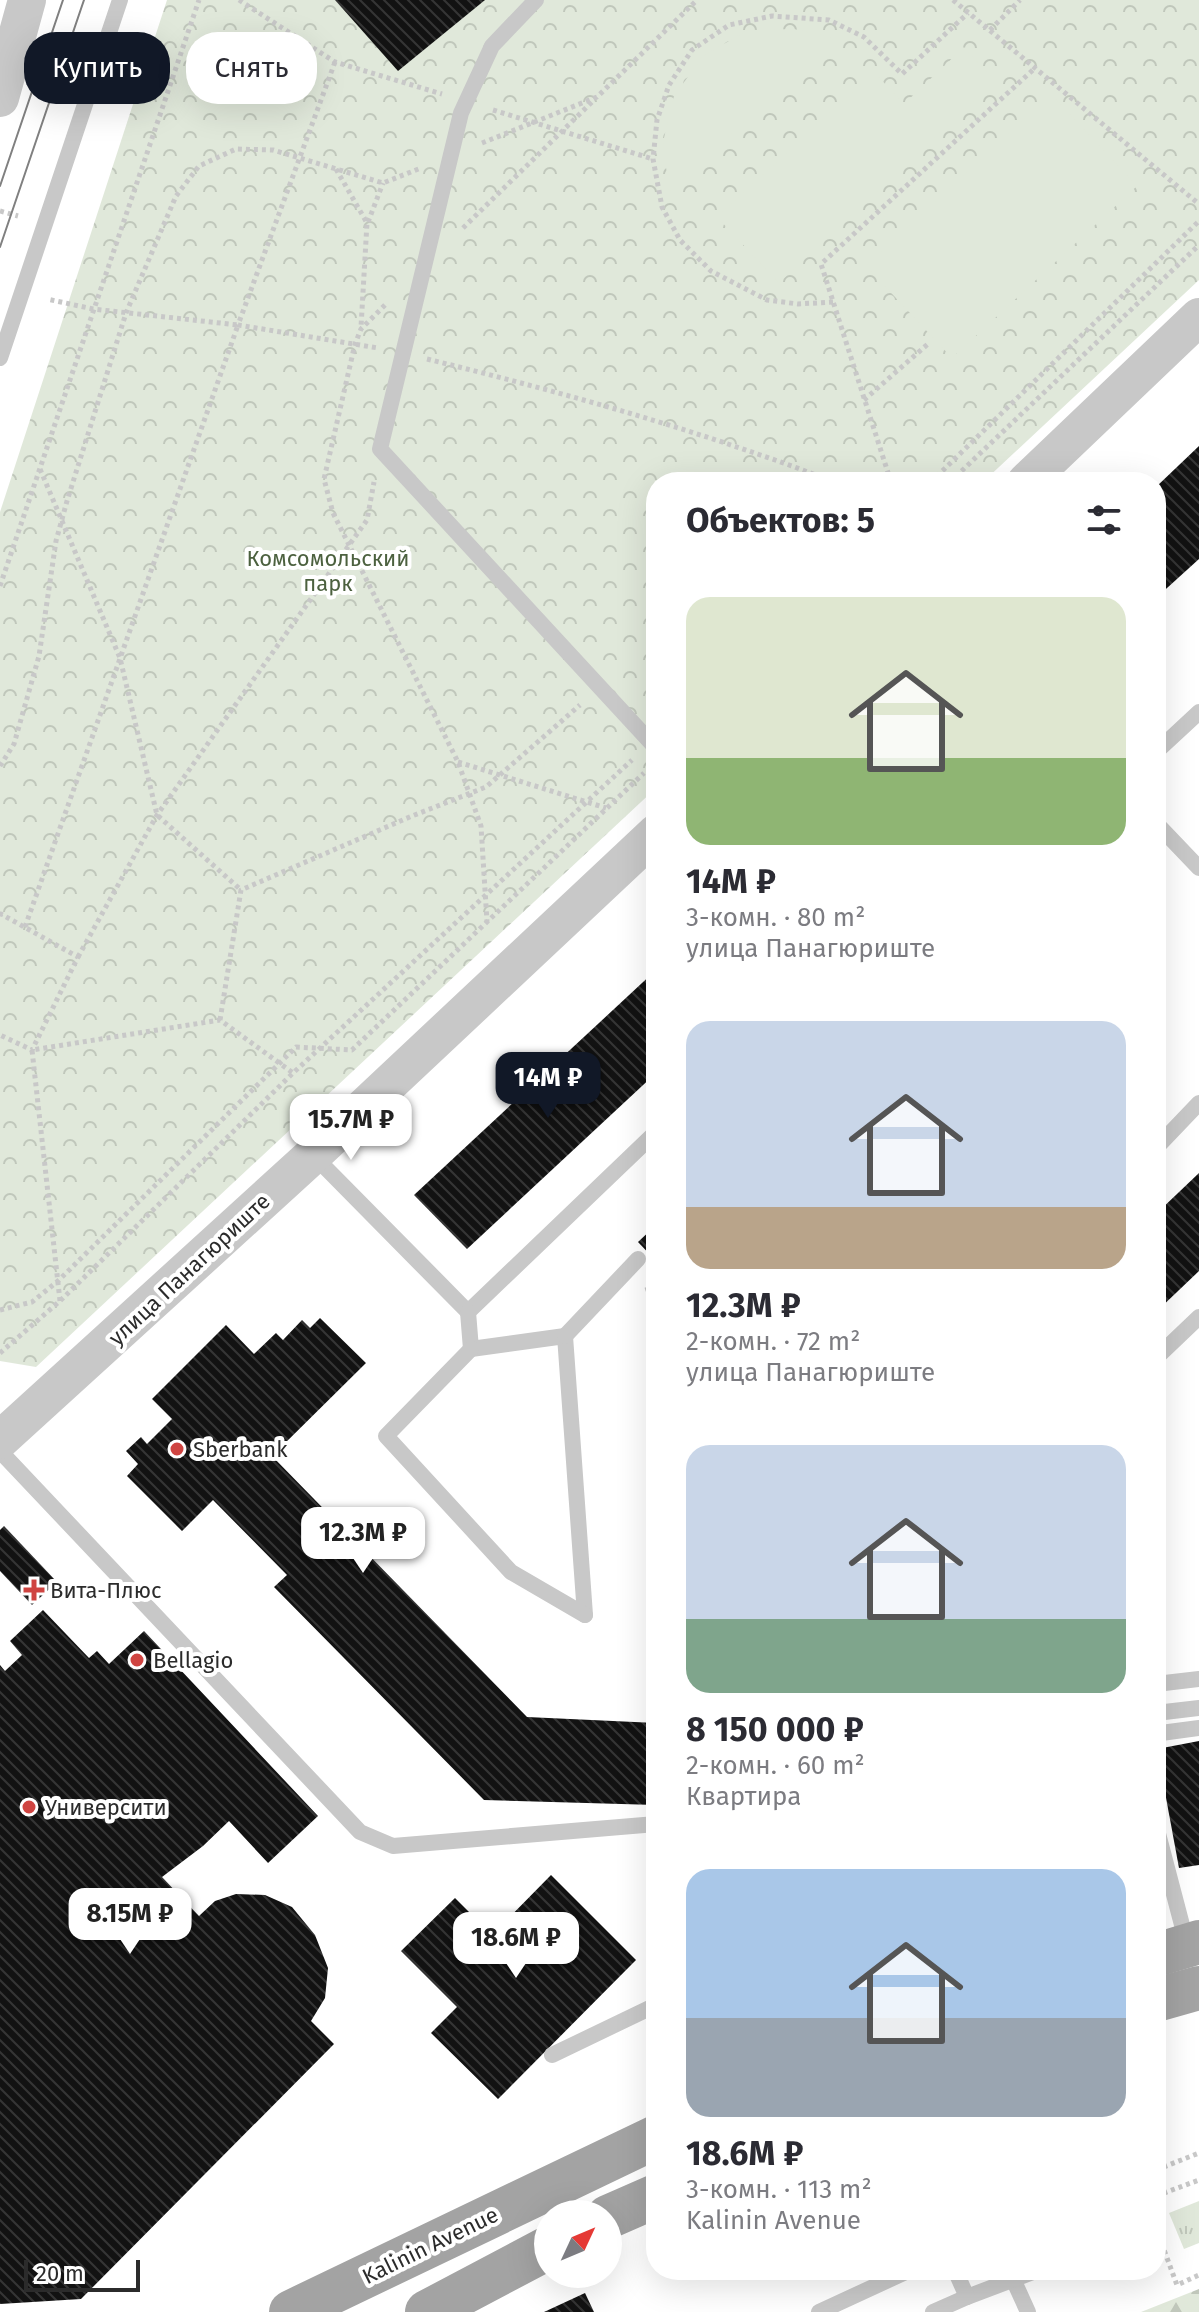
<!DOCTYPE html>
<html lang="ru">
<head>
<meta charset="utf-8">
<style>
	body { margin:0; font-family:"Fira Sans",sans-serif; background:#f7f7f7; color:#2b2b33; height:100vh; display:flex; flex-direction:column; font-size:30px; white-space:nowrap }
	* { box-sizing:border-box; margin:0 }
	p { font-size:26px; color:#7c7c81 }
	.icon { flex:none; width:44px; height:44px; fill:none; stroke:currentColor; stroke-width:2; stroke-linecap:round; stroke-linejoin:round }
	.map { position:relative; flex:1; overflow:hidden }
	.side { position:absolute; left:646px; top:472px; width:520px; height:1808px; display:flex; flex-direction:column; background:#fff; border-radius:32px; box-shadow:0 8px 32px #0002 }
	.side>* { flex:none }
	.top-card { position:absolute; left:24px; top:32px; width:502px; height:72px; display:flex; gap:16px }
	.needle { width:52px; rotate:46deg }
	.fabs { position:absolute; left:534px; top:2200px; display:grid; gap:16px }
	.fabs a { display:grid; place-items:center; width:88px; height:88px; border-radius:50%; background:#fff; box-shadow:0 8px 32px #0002; font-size:40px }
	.scale { position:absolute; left:24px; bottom:20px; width:116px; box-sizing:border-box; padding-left:8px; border:4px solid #2b2b2b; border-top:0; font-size:22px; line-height:28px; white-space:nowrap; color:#2b2b2b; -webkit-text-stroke:6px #fff; paint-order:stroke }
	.price { position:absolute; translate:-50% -68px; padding:0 18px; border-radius:16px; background:#fff; color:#222; font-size:26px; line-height:52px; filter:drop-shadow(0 2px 4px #0008) }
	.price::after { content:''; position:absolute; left:50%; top:48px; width:24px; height:18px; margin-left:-12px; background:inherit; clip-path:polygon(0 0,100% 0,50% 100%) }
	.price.active { background:#111827; color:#fff }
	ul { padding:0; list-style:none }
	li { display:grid; align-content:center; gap:16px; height:424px; padding:0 40px }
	li span { display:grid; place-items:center; height:248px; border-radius:24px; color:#555 }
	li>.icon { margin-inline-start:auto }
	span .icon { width:144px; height:144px; fill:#fffc; stroke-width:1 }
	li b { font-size:34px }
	h2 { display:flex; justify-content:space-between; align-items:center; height:96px; padding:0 40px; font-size:34px }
	.tag { padding:0 28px; border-radius:32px; background:#fff; box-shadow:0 8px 32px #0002; font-size:28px; line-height:72px }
	.tag.active { background:#111827; color:#fff }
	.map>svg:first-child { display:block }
	.grass { fill:url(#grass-tufts) }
	.forest { fill:url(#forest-firs) }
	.park { fill:url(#park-crowns) }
	.pitch { fill:#e0e8da }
	.building { fill:url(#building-back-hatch) }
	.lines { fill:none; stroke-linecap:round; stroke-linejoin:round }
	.path { stroke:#c8c8c8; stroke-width:5; stroke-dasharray:4 4; stroke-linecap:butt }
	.service { stroke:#c8c8c8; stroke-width:16 }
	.tertiary { stroke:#c8c8c8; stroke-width:38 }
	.primary { stroke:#a3a3a3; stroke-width:44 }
	.tram { stroke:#808080; stroke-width:2 }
	.poi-dot { fill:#cf4441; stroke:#fff; stroke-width:3 }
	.labels { text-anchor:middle; stroke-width:8; stroke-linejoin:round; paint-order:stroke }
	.park-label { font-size:22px; fill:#4c613f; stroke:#fff }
	.street-label { font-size:22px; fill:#2b2b2b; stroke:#fff }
	.poi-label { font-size:22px; fill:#2b2b2b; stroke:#fff; text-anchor:start }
</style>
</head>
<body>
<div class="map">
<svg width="1199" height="2312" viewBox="0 0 1199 2312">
	<defs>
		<pattern id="grass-tufts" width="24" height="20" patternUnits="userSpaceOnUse" patternTransform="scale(2)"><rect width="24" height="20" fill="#e0e8da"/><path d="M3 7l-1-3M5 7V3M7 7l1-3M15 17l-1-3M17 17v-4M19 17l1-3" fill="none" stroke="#c0c7bb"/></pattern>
		<pattern id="forest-firs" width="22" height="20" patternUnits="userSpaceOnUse" patternTransform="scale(2)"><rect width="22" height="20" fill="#e0e8da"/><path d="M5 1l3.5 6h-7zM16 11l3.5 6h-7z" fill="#c0c7bb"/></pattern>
		<pattern id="park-crowns" width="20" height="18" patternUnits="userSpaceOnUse" patternTransform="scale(2)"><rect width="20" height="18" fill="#e0e8da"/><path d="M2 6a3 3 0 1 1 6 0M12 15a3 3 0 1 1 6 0" fill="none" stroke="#c0c7bb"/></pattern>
		<pattern id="building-back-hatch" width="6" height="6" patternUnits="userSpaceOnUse" patternTransform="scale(2)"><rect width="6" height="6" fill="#121212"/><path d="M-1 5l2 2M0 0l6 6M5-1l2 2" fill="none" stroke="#353535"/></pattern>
	</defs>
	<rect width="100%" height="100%" fill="#fff"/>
	<polygon class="grass" points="1199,2201 1199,2243 1184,2249 1169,2213"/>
	<polygon class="forest" points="1199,2289 1199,2312 1141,2312"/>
	<polygon class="park" points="167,0 1199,0 1199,280 983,482 656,482 656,788 36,1367 0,1361 0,512"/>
	<g class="pitch">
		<polygon points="794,29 834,38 669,192 663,142 674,96 703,56 748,30"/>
		<polygon points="964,47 995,81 779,283 717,217 874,72 904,104"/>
		<polygon points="1051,94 1137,186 952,358 866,266"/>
	</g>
	<g class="building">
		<polygon points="335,0 485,0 398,71"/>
		<polygon points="1199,446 1199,559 1156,598 1156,487"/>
		<polygon points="656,970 656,1073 467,1249 414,1195"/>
		<polygon points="1199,1173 1199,1271 1156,1312 1156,1214"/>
		<polygon points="656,1225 656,1261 638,1242"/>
		<polygon points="320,1318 366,1363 272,1456 527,1717 656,1723 656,1805 484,1800 274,1587 287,1575 213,1500 182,1531 127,1476 138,1464 126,1451 141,1437 147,1444 172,1419 152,1399 226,1325 254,1354 276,1333 283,1340 302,1320 310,1328"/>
		<polygon points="4,1526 57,1582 32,1605 0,1571 0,1530"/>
		<polygon points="43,1610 89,1658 97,1651 109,1664 144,1631 318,1816 268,1863 229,1821 203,1846 162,1877 199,1916 215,1901 236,1894 265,1895 292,1907 315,1935 328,1968 325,1998 311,2021 334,2044 81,2299 0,2304 0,1665 5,1671 22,1655 10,1641"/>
		<polygon points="1199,1741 1199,1865 1179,1868 1157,1749"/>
		<polygon points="551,1875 636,1960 498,2099 431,2033 457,2007 401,1951 455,1898 492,1935"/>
		<polygon points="585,2293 594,2312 544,2312"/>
	</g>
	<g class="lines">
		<g class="path">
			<polyline points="239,0 335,62 442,94"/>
			<polyline points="953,0 1199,204"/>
			<polyline points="990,30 1020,0"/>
			<polyline points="335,62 238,325 378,348"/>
			<polyline points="493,110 653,159"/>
			<polyline points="482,143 597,97 697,0"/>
			<polyline points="336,169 367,223 361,327"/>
			<polyline points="0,211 18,216"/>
			<polyline points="368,222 383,183"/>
			<polyline points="463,228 593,101"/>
			<polyline points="833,302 798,304 767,300 711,271 680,240 662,207 653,159 657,120 669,85 692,50 729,25 772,16 829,20 864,37 902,74 968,13"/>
			<polyline points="385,305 361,329 355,344 324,479 333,513 458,762 481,826 487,922"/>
			<path d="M427,359C528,384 629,411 728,444C763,456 798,467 832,482"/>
			<polyline points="864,400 929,343"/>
			<polyline points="40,469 120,658 157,815 241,890"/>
			<polyline points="891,482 821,264 1035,68"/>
			<polyline points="931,482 1199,221"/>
			<polyline points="950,482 1199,245"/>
			<polyline points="0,586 199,0"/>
			<polyline points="458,762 606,808"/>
			<polyline points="0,766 14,744 39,656 56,541 67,501 126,313 176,196 199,166 236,149 273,150 383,183 421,168"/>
			<polyline points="0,916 1,914 78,957 32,1050 0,1035"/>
			<polyline points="25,927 238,325 93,309 47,299"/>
			<polyline points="78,957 157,815 367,520 374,482"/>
			<polyline points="220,1020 241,890 412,816 486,787 580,705"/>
			<polyline points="647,1287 656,1318"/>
			<polyline points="60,1301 32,1050 220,1020 293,1073"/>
			<polyline points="0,1310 32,1302 58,1281 296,1047 352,1050 644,773"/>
			<polyline points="0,1353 60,1301 293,1073 632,760"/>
			<polyline points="1156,2170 1199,2153"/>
			<polyline points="1156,2196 1199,2180"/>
			<polyline points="1156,2228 1177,2285 1199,2275"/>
		</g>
		<g class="service">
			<polyline points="536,0 492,46 461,113 380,449 656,748"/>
			<polyline points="0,358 120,0"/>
			<polyline points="1156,752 1199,712"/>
			<polyline points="1156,823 1199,868"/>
			<polyline points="1156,1148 1199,1103"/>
			<polyline points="313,1155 468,1312 656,1132"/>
			<polyline points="468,1312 471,1349 565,1336 585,1615"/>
			<polyline points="565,1336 638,1259"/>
			<polyline points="471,1349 386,1436 511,1572 585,1615"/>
			<polyline points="1156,1358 1199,1317"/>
			<polyline points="0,1451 360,1832 393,1846 656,1824"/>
			<polyline points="1156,1684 1199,1679"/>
			<polyline points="1156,1713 1199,1708"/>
			<polyline points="1156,1736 1161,1733 1199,1728"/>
			<polyline points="1156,1826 1187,1944"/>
			<polyline points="552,2055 656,2005"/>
			<polyline points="1013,2279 1028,2312"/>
			<polyline points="967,2297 1038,2270"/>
			<polyline points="819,2312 910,2270"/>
			<polyline points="933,2312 967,2297 955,2270"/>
		</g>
		<g class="tertiary">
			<polyline points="0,98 27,0"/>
			<polyline points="1026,482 1199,317"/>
			<polyline points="0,1440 313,1155 656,833"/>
		</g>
		<g class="primary">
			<polyline points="1156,1955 1199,1942"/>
			<polyline points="1156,2000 1199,1988"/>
			<polyline points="608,2217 656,2196"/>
			<polyline points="291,2312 656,2137"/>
			<polyline points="427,2312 548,2248"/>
		</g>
		<g class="tram">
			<polyline points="0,186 63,0"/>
			<polyline points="0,247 84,0"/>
		</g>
	</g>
	<g class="poi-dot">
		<circle cx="177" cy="1449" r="8"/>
		<path d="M30 1578h8v8h8v8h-8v8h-8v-8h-8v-8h8z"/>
		<circle cx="137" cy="1660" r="8"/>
		<circle cx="29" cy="1807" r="8"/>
	</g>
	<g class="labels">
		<g class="park-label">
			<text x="328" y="566">Комсомольский<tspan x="328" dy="25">парк</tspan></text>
		</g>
		<g class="street-label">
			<text transform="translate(189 1269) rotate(-43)" y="8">улица Панагюриште</text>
			<text transform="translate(430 2245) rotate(-26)" y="8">Kalinin Avenue</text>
		</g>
		<g class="poi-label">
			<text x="193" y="1457">Sberbank</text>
			<text x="50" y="1598">Вита-Плюс</text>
			<text x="153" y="1668">Bellagio</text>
			<text x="45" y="1815">Университи</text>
		</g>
	</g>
</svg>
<div class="fabs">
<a><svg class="needle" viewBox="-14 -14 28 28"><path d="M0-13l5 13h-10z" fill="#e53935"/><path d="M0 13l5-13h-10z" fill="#7c7c81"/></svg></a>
</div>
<div class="scale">20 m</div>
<b class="price active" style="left:548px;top:1120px">14M ₽</b>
<b class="price" style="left:351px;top:1162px">15.7M ₽</b>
<b class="price" style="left:363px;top:1575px">12.3M ₽</b>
<b class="price" style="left:130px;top:1956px">8.15M ₽</b>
<b class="price" style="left:516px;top:1980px">18.6M ₽</b>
<div class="top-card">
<a class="tag active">Купить</a>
<a class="tag">Снять</a>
</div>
<section class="side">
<h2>Объектов: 5<svg class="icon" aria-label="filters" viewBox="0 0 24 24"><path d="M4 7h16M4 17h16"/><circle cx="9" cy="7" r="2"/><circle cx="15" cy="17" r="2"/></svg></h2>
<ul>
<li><span style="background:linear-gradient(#dfe7d0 65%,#8fb573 0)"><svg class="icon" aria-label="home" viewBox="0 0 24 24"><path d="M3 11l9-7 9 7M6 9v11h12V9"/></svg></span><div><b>14M ₽</b><p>3-комн. · 80 m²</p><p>улица Панагюриште</p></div></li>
<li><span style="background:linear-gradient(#c9d6e8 75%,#b9a48a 0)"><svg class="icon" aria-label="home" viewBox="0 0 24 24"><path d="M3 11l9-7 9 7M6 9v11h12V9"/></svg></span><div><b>12.3M ₽</b><p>2-комн. · 72 m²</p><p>улица Панагюриште</p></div></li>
<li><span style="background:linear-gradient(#c9d6e8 70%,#7fa58c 0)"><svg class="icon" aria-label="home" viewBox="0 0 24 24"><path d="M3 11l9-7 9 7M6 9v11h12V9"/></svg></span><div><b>8 150 000 ₽</b><p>2-комн. · 60 m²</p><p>Квартира</p></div></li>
<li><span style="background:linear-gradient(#a9c7e8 60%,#9aa5b1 0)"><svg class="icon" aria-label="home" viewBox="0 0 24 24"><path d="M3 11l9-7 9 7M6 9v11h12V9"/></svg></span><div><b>18.6M ₽</b><p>3-комн. · 113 m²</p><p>Kalinin Avenue</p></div></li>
</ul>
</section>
</div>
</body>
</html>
